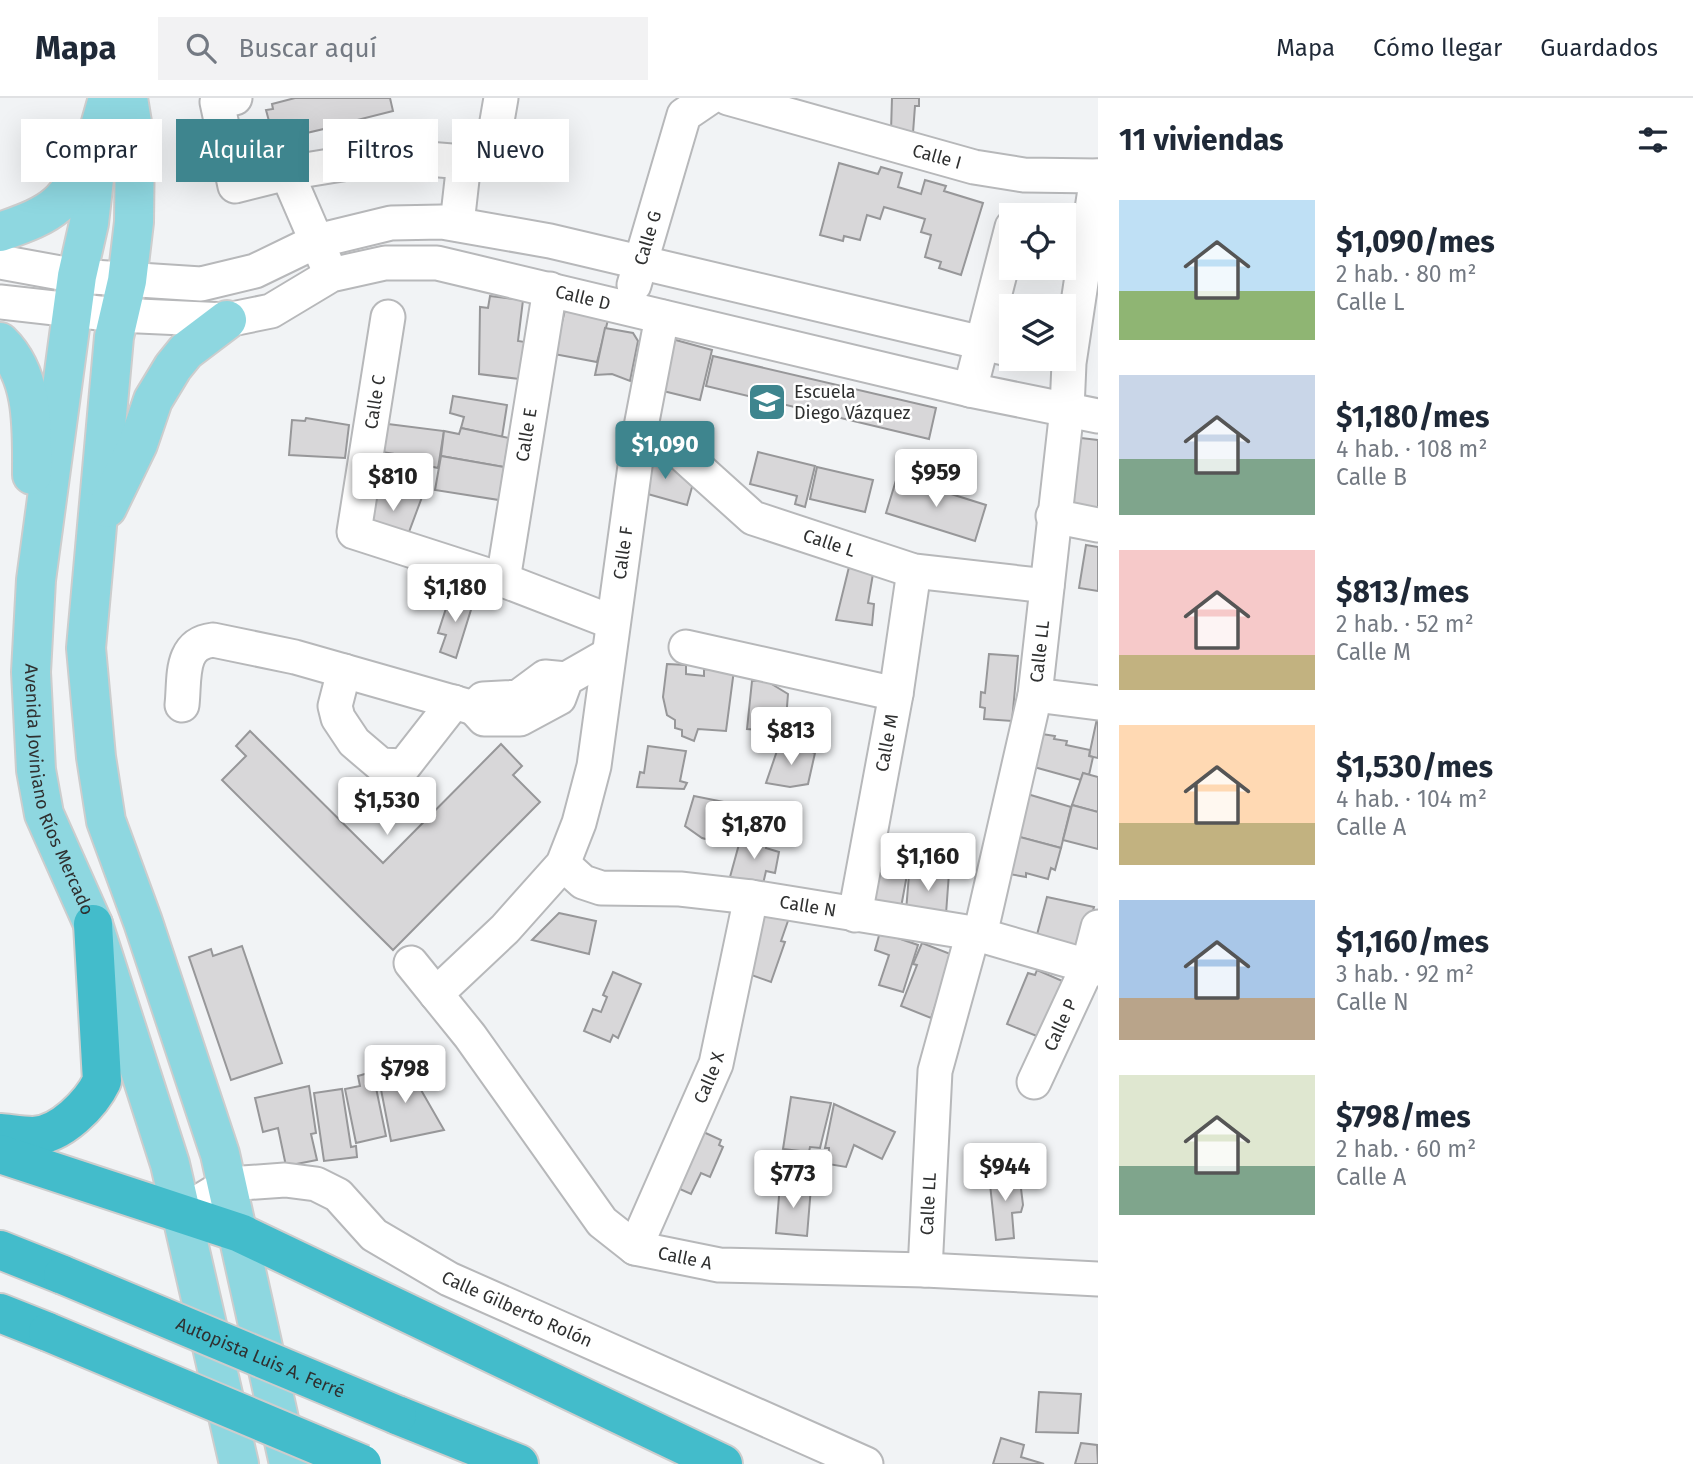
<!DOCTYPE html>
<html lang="es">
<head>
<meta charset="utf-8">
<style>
	body { margin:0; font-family:"Fira Sans",sans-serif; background:#f2f2f3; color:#1f2937; height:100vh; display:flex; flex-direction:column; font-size:26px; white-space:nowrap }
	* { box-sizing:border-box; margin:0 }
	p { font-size:23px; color:#747a83 }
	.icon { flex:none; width:38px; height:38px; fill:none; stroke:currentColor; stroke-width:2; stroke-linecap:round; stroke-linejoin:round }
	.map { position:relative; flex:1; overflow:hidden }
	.details { display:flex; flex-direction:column; background:#fff; width:595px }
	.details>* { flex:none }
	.hud { position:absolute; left:21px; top:21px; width:665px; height:63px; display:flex; gap:14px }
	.tools { position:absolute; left:999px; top:105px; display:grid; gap:14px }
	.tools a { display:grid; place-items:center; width:77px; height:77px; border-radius:0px; background:#fff; box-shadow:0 7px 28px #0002; font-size:35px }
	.price { position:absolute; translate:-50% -60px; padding:0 16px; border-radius:7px; background:#fff; color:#222; font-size:23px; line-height:46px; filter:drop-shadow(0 2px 4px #0008) }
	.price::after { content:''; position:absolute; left:50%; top:42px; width:21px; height:16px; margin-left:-10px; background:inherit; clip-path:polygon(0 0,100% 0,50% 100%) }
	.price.on { background:#3e858e; color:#fff }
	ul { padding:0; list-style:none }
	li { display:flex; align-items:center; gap:21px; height:175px; padding:0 21px }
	li span { display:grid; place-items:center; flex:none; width:196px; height:140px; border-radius:0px; color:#555 }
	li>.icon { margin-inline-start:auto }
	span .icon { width:84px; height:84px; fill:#fffc; stroke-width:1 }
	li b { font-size:30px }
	h2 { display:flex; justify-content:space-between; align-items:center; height:84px; padding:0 21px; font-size:30px }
	.tag { padding:0 24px; border-radius:0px; background:#fff; box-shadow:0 7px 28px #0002; font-size:24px; line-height:63px }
	.tag.on { background:#3e858e; color:#fff }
	header { display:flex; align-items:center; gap:42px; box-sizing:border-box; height:98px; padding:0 35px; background:#fff; border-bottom:2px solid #e0e1e3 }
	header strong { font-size:33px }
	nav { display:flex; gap:38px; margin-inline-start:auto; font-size:24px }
	.search { width:490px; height:63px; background:#f2f2f3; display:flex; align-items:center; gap:18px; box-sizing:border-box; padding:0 24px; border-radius:0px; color:#747a83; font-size:26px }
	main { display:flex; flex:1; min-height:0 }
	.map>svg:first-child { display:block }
	.building { fill:#d8d7d9; stroke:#979799; stroke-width:2 }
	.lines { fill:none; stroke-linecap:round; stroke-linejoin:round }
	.minor-casing { stroke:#b7b8ba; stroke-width:37 }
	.major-casing { stroke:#cdcdcd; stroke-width:42 }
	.highway-casing { stroke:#cdcdcd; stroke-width:42 }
	.minor { stroke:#fff; stroke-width:33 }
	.major { stroke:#8ed7e0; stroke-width:38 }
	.highway { stroke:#43bccb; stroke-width:38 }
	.highway-bridge-casing { stroke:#cdcdcd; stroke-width:42; stroke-linecap:butt }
	.highway-bridge { stroke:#43bccb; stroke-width:38 }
	.labels { text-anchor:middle; stroke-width:5; stroke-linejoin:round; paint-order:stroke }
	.street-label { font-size:18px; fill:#2f3030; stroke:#fff }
	.poi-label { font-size:18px; fill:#2f3030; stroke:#fff; text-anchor:start }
</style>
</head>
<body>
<header>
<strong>Mapa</strong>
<div class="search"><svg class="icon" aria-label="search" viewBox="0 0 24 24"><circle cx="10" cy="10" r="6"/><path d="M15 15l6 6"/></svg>Buscar aquí</div>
<nav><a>Mapa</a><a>Cómo llegar</a><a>Guardados</a></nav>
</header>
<main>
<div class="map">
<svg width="1098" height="1366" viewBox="0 0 1098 1366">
	<rect width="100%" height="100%" fill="#f1f3f5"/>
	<g class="building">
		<polygon points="295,0 390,0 393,13 349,24 348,27 329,33 328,30 281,41 280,37 273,38 266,12 273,11 272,6"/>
		<polygon points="892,0 919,0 919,8 915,8 913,35 891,33"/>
		<polygon points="839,65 878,76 881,69 902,75 898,89 921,96 925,82 946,88 944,93 983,105 961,177 939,170 941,164 925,159 931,137 921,134 925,121 884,109 880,121 867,117 860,142 844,138 843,143 820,137"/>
		<polygon points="490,198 523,202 518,243 525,244 519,281 479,276 480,209 488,210"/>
		<polygon points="565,212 608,222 597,264 554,256"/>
		<polygon points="605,230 633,235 638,243 630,283 612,276 595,277"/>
		<polygon points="672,241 712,252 700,302 659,292"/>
		<polygon points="713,258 936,310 929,341 706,288"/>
		<polygon points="453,298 507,307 502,339 461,330 464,319 450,315"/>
		<polygon points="306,320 349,327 345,360 289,357 292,322 305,323"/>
		<polygon points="388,326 444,333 438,370 424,367 426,361 382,354"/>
		<polygon points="461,330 509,340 504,369 441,358 444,333 459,336"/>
		<polygon points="1081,340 1098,342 1098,415 1071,407"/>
		<polygon points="758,354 815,368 805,409 795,406 797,398 750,386"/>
		<polygon points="441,358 504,369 499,402 435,392"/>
		<polygon points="647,358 665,362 694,382 687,407 637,393"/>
		<polygon points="817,369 873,382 865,414 810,401"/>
		<polygon points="897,379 986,407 975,443 886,415"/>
		<polygon points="375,392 422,399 406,442 364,428"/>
		<polygon points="1086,447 1098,449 1098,493 1079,490"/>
		<polygon points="849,469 873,476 868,505 874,506 872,527 836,522"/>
		<polygon points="450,498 465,503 466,499 474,502 456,560 440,554 446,537 438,535"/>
		<polygon points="989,556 1018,558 1012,623 984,621 985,610 980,609 981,594 985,595"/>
		<polygon points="667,566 686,567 686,576 704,578 704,571 734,572 726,633 698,631 694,643 682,638 682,632 675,630 675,622 667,617 663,599"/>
		<polygon points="765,582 788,596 785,634 747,631 752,583"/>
		<polygon points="1098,616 1098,660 1089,658"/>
		<polygon points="250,633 383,765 501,646 522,668 513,677 540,704 393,852 222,682 246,658 236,648"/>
		<polygon points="1042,636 1055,638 1054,641 1067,643 1066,647 1090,652 1089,658 1093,659 1089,677 1083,675 1081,682 1034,669"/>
		<polygon points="780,644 815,655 808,686 790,689 766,685"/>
		<polygon points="648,648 686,653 680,683 687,685 684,691 637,689 640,674 644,675"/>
		<polygon points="1083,675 1098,679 1098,714 1072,707"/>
		<polygon points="1024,695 1071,709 1061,750 1012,737"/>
		<polygon points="694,698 729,705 724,746 702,740 685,728"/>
		<polygon points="1072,707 1098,714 1098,751 1063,742"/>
		<polygon points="1012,737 1061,750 1055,772 1051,770 1048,781 1026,775 1026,779 1003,775"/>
		<polygon points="741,739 767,745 766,750 779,754 775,775 766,773 763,786 730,779"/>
		<polygon points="874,766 908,771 900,815 866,809"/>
		<polygon points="922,773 949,775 946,816 906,813 909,777 921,778"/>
		<polygon points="1047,799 1094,809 1081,853 1035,844"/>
		<polygon points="765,812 789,820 781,843 785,844 771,884 743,874"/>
		<polygon points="559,815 596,823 589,856 532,842"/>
		<polygon points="880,834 918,847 903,894 879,887 889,857 875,852"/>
		<polygon points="922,845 953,857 931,920 901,908 917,867 913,866"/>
		<polygon points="242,848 282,965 231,982 189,859 211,851 213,858"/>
		<polygon points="1037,872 1067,885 1044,941 1007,926 1028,875 1035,877"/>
		<polygon points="613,874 641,886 618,940 613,937 610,944 584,933 593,911 601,914 607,899 603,897"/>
		<polygon points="392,960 404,982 413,978 444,1032 391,1043 377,971"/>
		<polygon points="368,975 370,986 375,985 386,1038 356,1045 345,991 360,988 358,978"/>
		<polygon points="309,988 316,1035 311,1036 317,1062 286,1068 278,1030 263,1034 255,1000"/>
		<polygon points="342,991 351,1049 356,1048 357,1059 324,1063 314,995"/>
		<polygon points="791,999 831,1005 820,1050 810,1049 809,1054 783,1051"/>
		<polygon points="834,1006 895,1034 882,1061 854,1047 846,1069 828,1066 829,1050 825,1050"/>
		<polygon points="699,1032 721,1042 719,1047 723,1049 710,1079 701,1075 691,1096 673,1088"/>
		<polygon points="1019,1074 1023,1107 1021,1114 1012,1115 1014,1140 996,1142 989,1077"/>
		<polygon points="780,1086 811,1089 807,1138 776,1135"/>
		<polygon points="1039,1294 1081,1296 1078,1335 1036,1334"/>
		<polygon points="1001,1340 1024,1347 1021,1359 1044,1366 993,1366"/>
		<polygon points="1081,1345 1097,1347 1098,1366 1075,1366"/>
	</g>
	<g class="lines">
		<defs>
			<g id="minor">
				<polyline points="235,0 217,4 235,88 287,75 326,165"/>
				<path id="s1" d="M728,0L974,69L1024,77L1098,78"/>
				<polyline points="287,75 391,58 464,64 485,59 492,52 501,0"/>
				<polyline points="457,126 464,64"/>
				<polyline points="0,164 77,178 201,186 255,173 317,143 391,125 442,124 550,143 1012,252"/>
				<path id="s2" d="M634,187L684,17L709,0"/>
				<path id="s3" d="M0,204L117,217L227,222L271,213L331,177L385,165H437L970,292L1098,318"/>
				<polyline points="388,219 354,434 503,482 612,524"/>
				<polyline points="970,292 1012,129"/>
				<path id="s4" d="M639,339L682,356L753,420L914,473L1047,488"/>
				<polyline points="1053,418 1098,427"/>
				<path id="s5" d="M503,482L550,191"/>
				<polyline points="686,549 896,596"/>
				<polyline points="344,573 335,608 338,620 354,644 381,667 404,668 454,604"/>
				<polyline points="566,581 559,600 520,621 484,621 474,610 483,601 518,599 545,579 566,581 608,557"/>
				<polyline points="1035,597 1098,605"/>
				<path d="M182,607C185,580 179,546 213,542L295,559L474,610"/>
				<path id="s6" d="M563,766L583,784L601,790L680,791L751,799L973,835L1098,871"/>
				<path id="s7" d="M855,817L896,596L914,473"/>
				<path id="s8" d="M980,837L1035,597L1067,311L1069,265L1097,78"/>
				<path id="s9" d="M411,865L470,938L602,1124L635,1150L719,1167L925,1172L1098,1181"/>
				<path id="s10" d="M436,896L505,831L563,766L579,725L594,668L639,339L662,219"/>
				<path id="s11" d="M1034,984L1088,868L1098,829"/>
				<path id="s12" d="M182,1114L228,1086L285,1082L316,1086L338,1097L374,1137L449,1181L866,1366"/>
				<path id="s13" d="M635,1150L716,966L751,799"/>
				<path id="s14" d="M925,1172L935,973L973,835"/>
			</g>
			<g id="major">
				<path id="s15" d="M108,0L100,28L89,125L77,178L36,482L31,574L36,672L44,716L93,826L170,1066L239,1366"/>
				<polyline points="128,0 135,43 134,124 127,183 114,239 86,550 96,659 106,723 143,824 220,1056 289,1366"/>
				<path d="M0,134C55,115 67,107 90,53"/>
				<path d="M0,244C35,278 32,331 32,377"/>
				<polyline points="107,410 138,346 153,302 173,269 186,253 227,222"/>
			</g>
			<g id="highway">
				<path d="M0,1035C11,1036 22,1038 33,1038C61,1037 91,1006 102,983L93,826"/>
				<polyline points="0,1056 240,1135 723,1366"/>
				<polyline points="0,1152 63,1177"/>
				<polyline points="0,1215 48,1234"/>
				<polyline points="397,1317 519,1366"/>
			</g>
		</defs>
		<use href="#minor" class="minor-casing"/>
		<use href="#major" class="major-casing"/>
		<use href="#highway" class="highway-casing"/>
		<use href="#minor" class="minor"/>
		<use href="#major" class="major"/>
		<use href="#highway" class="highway"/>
		<defs>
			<g id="highway-bridge">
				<path id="s16" d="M63,1177L397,1317"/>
				<polyline points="48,1234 362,1366"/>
			</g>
		</defs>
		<use href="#highway-bridge" class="highway-bridge-casing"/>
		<use href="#highway-bridge" class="highway-bridge"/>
	</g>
	<defs>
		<symbol id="school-square" viewBox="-11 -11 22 22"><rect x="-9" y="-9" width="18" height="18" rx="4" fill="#3e858e" stroke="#fff"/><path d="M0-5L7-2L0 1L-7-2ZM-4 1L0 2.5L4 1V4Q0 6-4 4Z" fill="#fff"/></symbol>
	</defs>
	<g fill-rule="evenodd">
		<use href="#school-square" x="745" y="282" width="44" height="44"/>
	</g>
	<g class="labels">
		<g class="street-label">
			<text dy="6" stroke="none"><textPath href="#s1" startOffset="217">Calle I</textPath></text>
			<text dy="6" stroke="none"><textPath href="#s2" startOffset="49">Calle G</textPath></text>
			<text dy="6" stroke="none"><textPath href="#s3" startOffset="600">Calle D</textPath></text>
			<text transform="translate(375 304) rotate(-81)" y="6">Calle C</text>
			<text dy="6" stroke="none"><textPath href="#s5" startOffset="147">Calle E</textPath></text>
			<text dy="6" stroke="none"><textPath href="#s4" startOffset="222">Calle L</textPath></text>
			<text dy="6" stroke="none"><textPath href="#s10" startOffset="500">Calle F</textPath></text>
			<text dy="6" stroke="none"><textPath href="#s8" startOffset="290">Calle LL</textPath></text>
			<text dy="6" stroke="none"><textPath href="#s7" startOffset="175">Calle M</textPath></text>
			<text dy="6" stroke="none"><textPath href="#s15" startOffset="702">Avenida Joviniano Ríos Mercado</textPath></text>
			<text dy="6" stroke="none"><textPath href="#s6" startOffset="254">Calle N</textPath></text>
			<text dy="6" stroke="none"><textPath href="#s11" startOffset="63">Calle P</textPath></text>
			<text dy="6" stroke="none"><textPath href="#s13" startOffset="186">Calle X</textPath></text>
			<text dy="6" stroke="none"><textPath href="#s14" startOffset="66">Calle LL</textPath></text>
			<text dy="6" stroke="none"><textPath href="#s9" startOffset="415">Calle A</textPath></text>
			<text dy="6" stroke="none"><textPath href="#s12" startOffset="382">Calle Gilberto Rolón</textPath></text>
			<text dy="6" stroke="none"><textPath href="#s16" startOffset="214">Autopista Luis A. Ferré</textPath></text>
		</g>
		<g class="poi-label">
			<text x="794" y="300">Escuela<tspan x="794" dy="21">Diego Vázquez</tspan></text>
		</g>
	</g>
</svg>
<div class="tools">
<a><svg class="icon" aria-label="locate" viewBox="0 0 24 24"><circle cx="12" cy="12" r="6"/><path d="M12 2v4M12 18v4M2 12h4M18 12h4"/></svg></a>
<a><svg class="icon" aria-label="layers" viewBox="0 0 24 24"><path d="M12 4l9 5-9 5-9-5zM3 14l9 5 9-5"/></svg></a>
</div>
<b class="price on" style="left:665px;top:383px">$1,090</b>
<b class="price" style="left:936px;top:411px">$959</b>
<b class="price" style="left:393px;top:415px">$810</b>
<b class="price" style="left:455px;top:526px">$1,180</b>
<b class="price" style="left:791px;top:669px">$813</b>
<b class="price" style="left:387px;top:739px">$1,530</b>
<b class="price" style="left:754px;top:763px">$1,870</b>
<b class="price" style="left:928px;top:795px">$1,160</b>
<b class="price" style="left:405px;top:1007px">$798</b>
<b class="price" style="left:1005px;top:1105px">$944</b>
<b class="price" style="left:793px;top:1112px">$773</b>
<div class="hud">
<a class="tag">Comprar</a>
<a class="tag on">Alquilar</a>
<a class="tag">Filtros</a>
<a class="tag">Nuevo</a>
</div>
</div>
<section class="details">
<h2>11 viviendas<svg class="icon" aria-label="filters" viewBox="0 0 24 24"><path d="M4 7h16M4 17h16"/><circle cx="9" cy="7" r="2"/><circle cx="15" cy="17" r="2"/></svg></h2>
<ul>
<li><span style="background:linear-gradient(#bfe0f5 65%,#8fb573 0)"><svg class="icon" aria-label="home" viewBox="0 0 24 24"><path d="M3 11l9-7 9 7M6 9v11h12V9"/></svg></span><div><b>$1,090/mes</b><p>2 hab. · 80 m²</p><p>Calle L</p></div></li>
<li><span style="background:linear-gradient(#c9d6e8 60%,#7fa58c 0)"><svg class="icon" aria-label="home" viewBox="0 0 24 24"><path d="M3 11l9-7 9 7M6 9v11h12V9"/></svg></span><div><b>$1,180/mes</b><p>4 hab. · 108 m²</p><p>Calle B</p></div></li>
<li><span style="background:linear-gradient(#f6c9c9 75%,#c2b280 0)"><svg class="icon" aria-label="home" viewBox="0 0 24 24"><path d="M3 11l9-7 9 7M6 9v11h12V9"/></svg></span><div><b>$813/mes</b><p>2 hab. · 52 m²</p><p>Calle M</p></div></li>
<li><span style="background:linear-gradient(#ffd9b3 70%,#c2b280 0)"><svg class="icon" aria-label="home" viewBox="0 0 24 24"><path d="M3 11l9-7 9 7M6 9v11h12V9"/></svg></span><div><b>$1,530/mes</b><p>4 hab. · 104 m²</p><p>Calle A</p></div></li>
<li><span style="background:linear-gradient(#a9c7e8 70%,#b9a48a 0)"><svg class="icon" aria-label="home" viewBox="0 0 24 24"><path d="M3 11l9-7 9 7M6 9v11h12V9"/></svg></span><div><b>$1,160/mes</b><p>3 hab. · 92 m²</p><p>Calle N</p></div></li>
<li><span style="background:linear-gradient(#dfe7d0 65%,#7fa58c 0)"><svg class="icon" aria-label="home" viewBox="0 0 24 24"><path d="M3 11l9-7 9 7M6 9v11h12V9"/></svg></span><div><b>$798/mes</b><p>2 hab. · 60 m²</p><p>Calle A</p></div></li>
</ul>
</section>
</main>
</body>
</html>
